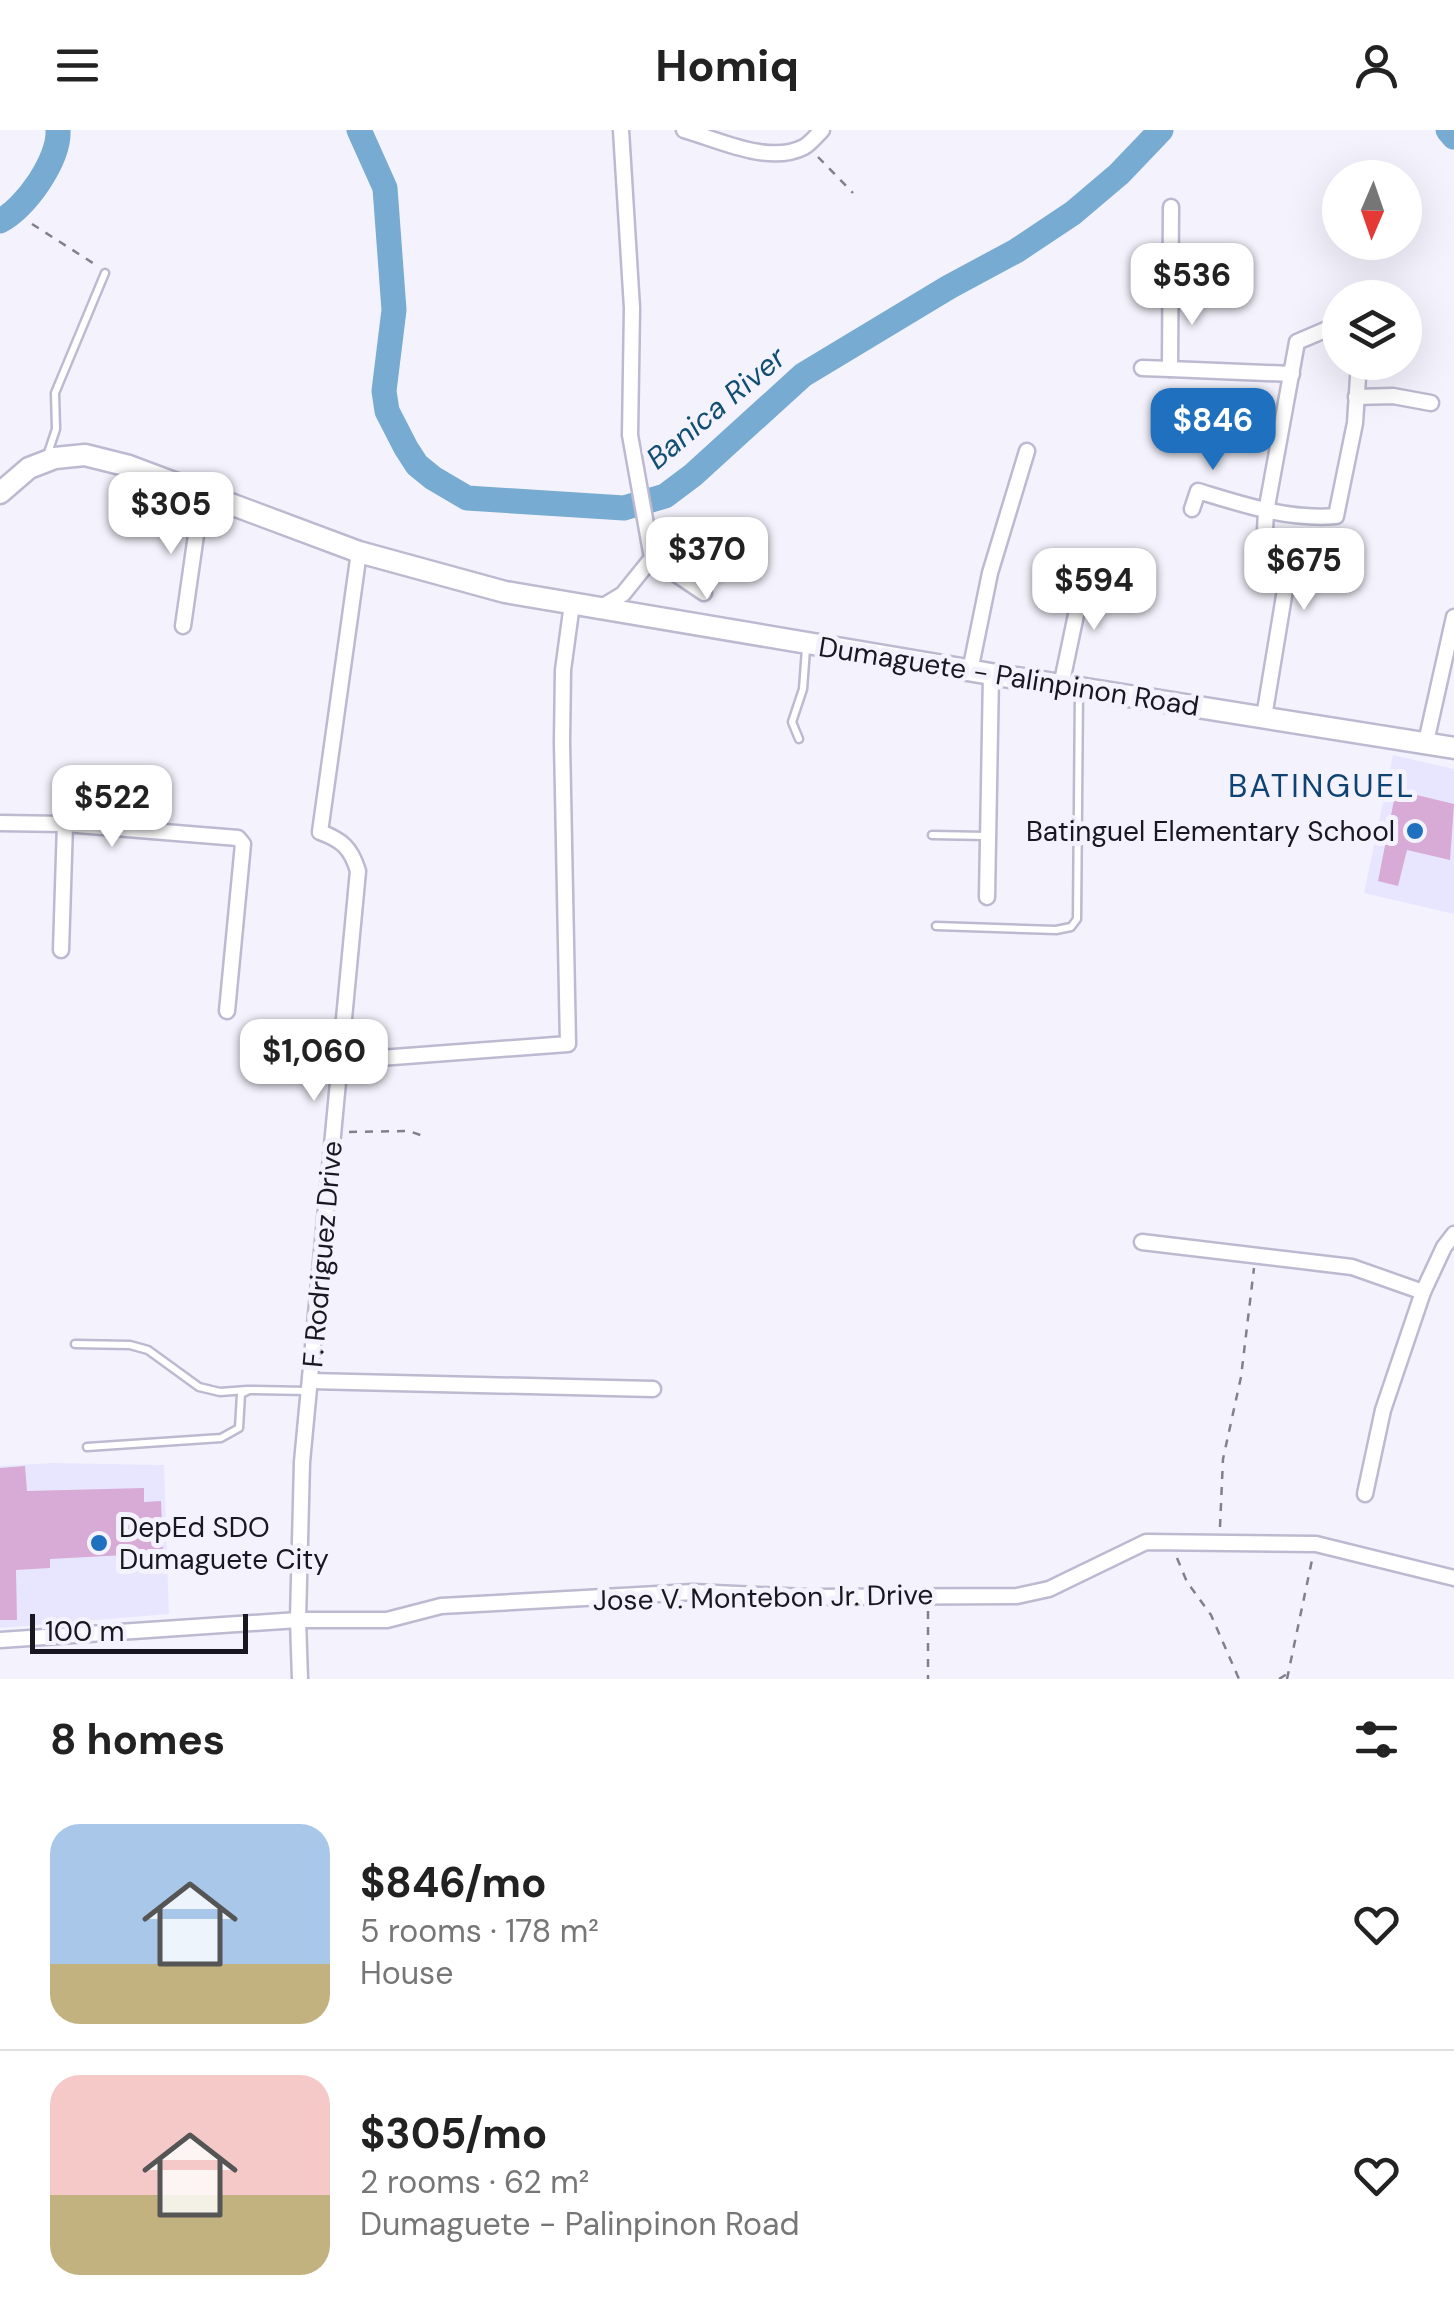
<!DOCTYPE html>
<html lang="en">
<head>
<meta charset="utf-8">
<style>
	body { margin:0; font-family:"DM Sans",sans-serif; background:#f2f2f2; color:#222; height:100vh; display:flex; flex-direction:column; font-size:38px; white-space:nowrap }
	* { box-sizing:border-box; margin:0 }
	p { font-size:32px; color:#767676 }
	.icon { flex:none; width:55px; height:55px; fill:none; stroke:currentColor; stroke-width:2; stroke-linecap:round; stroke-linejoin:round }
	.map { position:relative; height:1549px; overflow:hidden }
	.panel { display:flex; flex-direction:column; background:#fff; flex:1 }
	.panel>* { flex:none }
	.needle { width:65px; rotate:182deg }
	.fabs { position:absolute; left:1322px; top:30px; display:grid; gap:20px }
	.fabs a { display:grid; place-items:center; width:100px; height:100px; border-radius:50%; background:#fff; box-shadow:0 10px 40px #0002; font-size:50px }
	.scale { position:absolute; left:30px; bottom:25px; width:218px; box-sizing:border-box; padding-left:10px; border:5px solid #191820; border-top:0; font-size:28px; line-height:35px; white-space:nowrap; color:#191820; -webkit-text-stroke:8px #f4f3fd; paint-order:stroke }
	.price { position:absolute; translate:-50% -85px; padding:0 22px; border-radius:20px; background:#fff; color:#222; font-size:32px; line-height:65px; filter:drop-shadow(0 2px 5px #0008) }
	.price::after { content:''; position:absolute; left:50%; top:60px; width:30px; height:22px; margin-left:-15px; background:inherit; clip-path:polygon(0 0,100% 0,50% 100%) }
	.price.active { background:#1f71bf; color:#fff }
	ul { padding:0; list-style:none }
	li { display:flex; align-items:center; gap:30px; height:250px; padding:0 50px }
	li+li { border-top:2px solid #e0e0e0 }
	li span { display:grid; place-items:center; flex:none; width:280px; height:200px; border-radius:30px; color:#555 }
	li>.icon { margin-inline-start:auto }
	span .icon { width:120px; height:120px; fill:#fffc; stroke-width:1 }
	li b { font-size:42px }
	h2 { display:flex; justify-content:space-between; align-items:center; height:120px; padding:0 50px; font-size:42px }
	header { display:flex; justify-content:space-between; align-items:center; height:130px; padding:0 50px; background:#fff; font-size:45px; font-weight:700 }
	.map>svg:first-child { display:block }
	.built { fill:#e8e6fe }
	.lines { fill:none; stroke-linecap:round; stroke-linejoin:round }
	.river { stroke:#78abd1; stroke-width:25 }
	.building { fill:#d7abd6 }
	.lane-casing { stroke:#bcbad0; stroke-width:11 }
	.street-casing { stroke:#bcbad0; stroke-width:19 }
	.secondary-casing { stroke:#bcbad0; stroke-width:25 }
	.path { stroke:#82818a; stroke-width:2.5; stroke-dasharray:8 8; stroke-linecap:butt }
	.lane { stroke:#fff; stroke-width:6 }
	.street { stroke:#fff; stroke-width:14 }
	.secondary { stroke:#fff; stroke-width:20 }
	.poi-dot { fill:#1f71bf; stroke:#f4f3fd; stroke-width:4 }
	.labels { text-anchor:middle; stroke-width:10; stroke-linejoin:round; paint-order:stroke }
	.street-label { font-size:28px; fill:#191820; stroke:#f4f3fd }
	.poi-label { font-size:28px; fill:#191820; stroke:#f4f3fd; text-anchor:end }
	.water-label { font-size:30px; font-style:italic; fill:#114e73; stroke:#f4f3fd }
	.quarter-label { font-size:32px; letter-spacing:2.5px; fill:#0f4374; stroke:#f4f3fd }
</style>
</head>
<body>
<header><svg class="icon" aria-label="menu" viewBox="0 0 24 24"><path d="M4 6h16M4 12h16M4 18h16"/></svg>Homiq<svg class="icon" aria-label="person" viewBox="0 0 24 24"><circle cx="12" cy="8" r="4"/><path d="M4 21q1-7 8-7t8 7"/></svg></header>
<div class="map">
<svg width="1454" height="1549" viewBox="0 0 1454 1549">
	<rect width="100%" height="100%" fill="#f4f3fd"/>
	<g class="built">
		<polygon points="1393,625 1454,639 1454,784 1364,763"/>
		<polygon points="52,1333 164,1335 169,1484 0,1498 0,1336"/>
	</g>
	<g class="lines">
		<g class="river">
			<polyline points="359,0 385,58 394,180 384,261 387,281 406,318 417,335 433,348 467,368 624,378 665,366 693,345 803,245 949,157 1016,121 1073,83 1119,44 1161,0"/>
			<polyline points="1448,0 1454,7"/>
			<path d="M0,91C25,79 60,29 58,0"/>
		</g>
	</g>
	<g class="building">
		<polygon points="1396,660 1454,674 1450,730 1407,720 1398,756 1378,751"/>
		<polygon points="25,1336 27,1361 144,1358 144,1372 161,1371 163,1423 50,1429 50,1438 16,1440 17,1490 0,1490 0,1338"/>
	</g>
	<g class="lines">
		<defs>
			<g id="lane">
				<polyline points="47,326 56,299 55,263 105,143"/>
				<polyline points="799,609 792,592 803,559 806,519"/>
				<polyline points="932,705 986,706"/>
				<polyline points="936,796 1056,800 1071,797 1077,789 1079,560"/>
				<polyline points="75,1214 130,1215 148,1220 199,1257 220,1262 247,1260"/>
				<polyline points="87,1317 221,1308 239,1298 241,1264 249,1260 308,1261"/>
			</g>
			<g id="street">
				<polyline points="621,0 632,178 630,305 652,428 704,463"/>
				<path d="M684,0C719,10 769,35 804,17C811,13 817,5 822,0"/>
				<polyline points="1171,77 1170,239 1292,244"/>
				<polyline points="1142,238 1170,239"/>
				<polyline points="1356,267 1393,266 1431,273"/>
				<path d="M1192,379L1198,361C1244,375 1288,390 1336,386L1355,293L1359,232"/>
				<polyline points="600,478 623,464 652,428"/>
				<polyline points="183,496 202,363"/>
				<polyline points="970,541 990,443 1027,321"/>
				<polyline points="1061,556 1085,442"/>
				<polyline points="1264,587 1286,454 1263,435 1266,382 1297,212 1332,197 1340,198"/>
				<polyline points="1426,612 1454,487"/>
				<polyline points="0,693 65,694 238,708 243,714 227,881"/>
				<polyline points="987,767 991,544"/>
				<polyline points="61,820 65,694"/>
				<polyline points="340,931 568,914 562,612 563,540 572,474"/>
				<polyline points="1142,1112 1352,1137 1423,1162 1444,1117 1454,1104"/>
				<polyline points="310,1251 653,1259"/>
				<polyline points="1365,1364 1383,1280 1423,1162"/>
				<polyline points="0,1510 298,1490 387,1490 441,1476 693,1462 806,1467 1017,1466 1049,1459 1146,1412 1316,1414 1454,1448"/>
				<path d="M300,1549L298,1490L302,1332L358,741C351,718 342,710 320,702L359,422"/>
			</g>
			<polyline id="secondary" points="0,363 29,338 55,328 85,325 129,336 359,422 505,462 991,544 1454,618"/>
		</defs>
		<use href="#lane" class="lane-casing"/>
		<use href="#street" class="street-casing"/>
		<use href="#secondary" class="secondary-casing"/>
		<g class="path">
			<polyline points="818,27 853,63"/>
			<polyline points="32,94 96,135"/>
			<polyline points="349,1002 409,1001 423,1006"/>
			<polyline points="1220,1397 1223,1329 1241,1247 1254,1138"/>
			<polyline points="1177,1428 1187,1452 1211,1485 1239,1549"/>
			<polyline points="928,1481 928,1549"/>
			<polyline points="1279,1549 1287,1544"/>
			<polyline points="1287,1549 1312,1430"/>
		</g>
		<use href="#lane" class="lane"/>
		<use href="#street" class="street"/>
		<use href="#secondary" class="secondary"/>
	</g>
	<g class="poi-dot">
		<circle cx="1415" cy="701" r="10"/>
		<circle cx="99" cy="1413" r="10"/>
	</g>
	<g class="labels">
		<g class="street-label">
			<text transform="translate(1009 546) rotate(9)" y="10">Dumaguete - Palinpinon Road</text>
			<text transform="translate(322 1124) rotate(-85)" y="10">F. Rodriguez Drive</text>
			<text transform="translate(763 1467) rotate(-1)" y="10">Jose V. Montebon Jr. Drive</text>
		</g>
		<g class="poi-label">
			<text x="1395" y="711">Batinguel Elementary School</text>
			<text x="119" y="1407" text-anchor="start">DepEd SDO<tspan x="119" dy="32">Dumaguete City</tspan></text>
		</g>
		<g class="water-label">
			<text transform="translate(716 278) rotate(-40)" y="10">Banica River</text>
		</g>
		<g class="quarter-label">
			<text x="1322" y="667">BATINGUEL</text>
		</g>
	</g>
</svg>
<div class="fabs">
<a><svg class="needle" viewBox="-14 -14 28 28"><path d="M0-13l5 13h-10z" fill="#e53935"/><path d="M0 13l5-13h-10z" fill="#767676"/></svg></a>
<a><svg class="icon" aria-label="layers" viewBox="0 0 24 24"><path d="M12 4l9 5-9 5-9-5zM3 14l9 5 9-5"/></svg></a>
</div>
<div class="scale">100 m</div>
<b class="price" style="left:1192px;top:198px">$536</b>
<b class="price active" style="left:1213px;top:343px">$846</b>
<b class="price" style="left:171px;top:427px">$305</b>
<b class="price" style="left:707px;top:472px">$370</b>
<b class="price" style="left:1304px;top:483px">$675</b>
<b class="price" style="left:1094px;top:503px">$594</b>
<b class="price" style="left:112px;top:720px">$522</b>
<b class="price" style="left:314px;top:974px">$1,060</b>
</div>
<section class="panel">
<h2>8 homes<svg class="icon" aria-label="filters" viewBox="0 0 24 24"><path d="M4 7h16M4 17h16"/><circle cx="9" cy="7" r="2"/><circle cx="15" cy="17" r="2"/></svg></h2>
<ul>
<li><span style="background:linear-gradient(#a9c7e8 70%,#c2b280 0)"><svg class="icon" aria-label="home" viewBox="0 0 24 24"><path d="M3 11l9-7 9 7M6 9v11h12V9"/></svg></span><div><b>$846/mo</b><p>5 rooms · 178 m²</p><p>House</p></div><svg class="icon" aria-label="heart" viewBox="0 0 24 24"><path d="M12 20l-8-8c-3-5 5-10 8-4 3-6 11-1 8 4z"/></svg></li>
<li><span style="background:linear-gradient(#f6c9c9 60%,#c2b280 0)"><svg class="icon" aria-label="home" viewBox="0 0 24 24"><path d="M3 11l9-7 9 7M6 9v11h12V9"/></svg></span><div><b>$305/mo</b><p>2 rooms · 62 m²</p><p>Dumaguete - Palinpinon Road</p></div><svg class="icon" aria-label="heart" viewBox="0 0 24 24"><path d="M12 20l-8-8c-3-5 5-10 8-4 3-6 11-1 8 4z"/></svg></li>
</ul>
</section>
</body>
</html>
